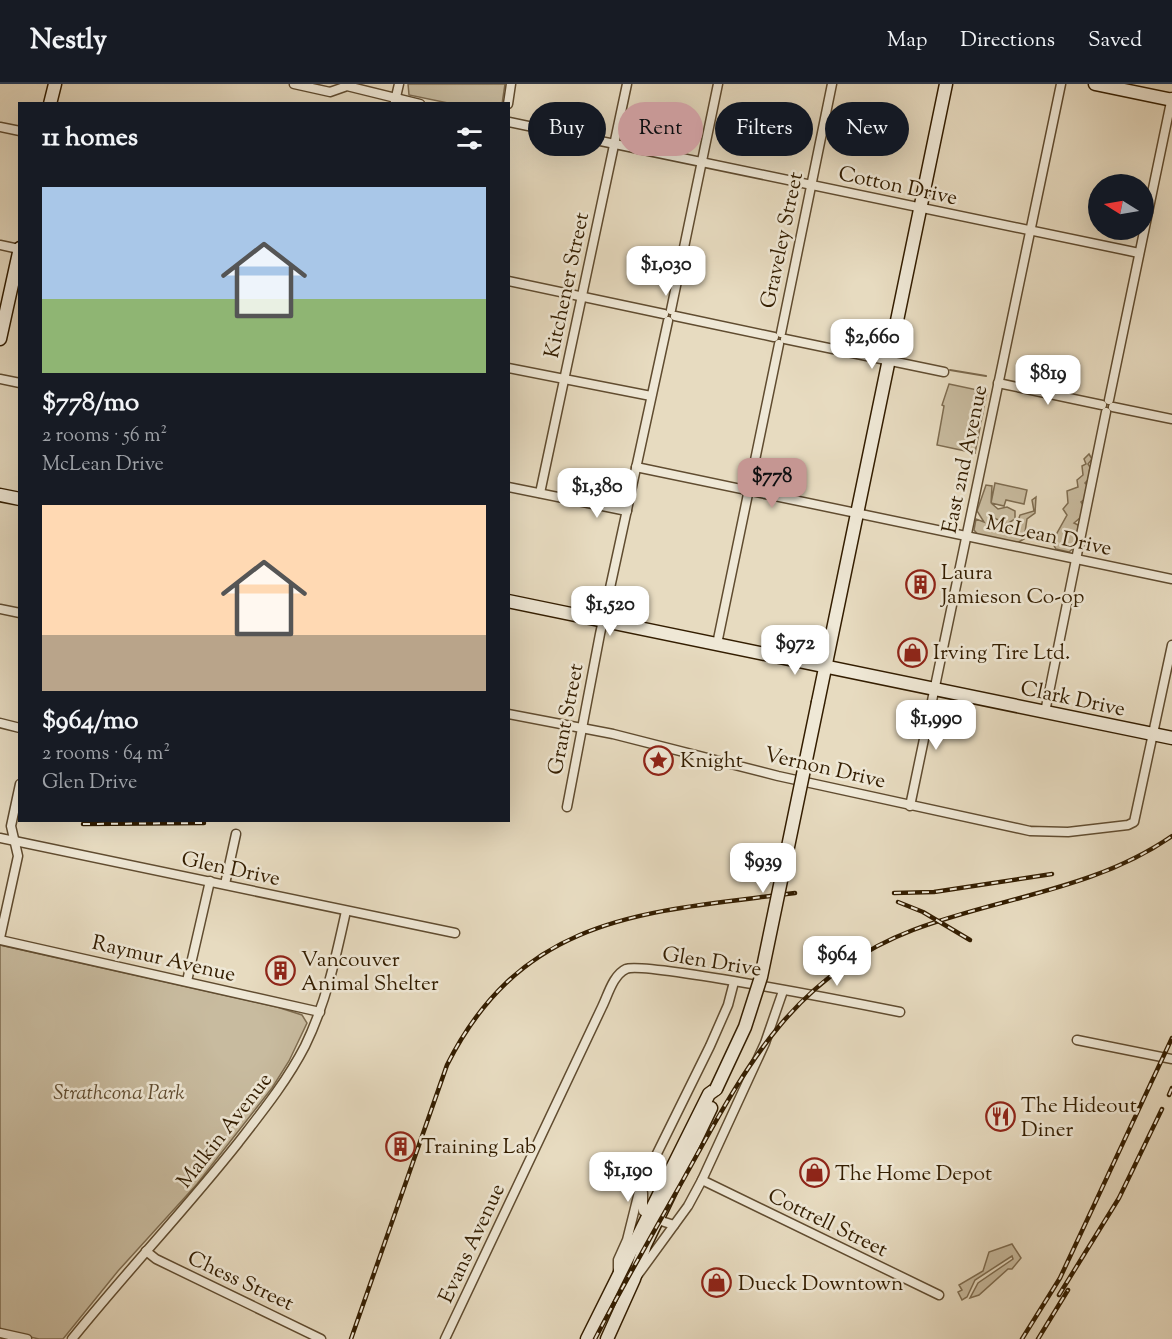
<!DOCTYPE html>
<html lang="en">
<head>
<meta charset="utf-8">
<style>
	body { margin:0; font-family:"Sorts Mill Goudy",serif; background:#20242c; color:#f1f3f6; height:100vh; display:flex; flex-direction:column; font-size:22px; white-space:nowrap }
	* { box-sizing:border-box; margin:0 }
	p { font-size:20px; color:#9ea1a6 }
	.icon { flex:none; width:33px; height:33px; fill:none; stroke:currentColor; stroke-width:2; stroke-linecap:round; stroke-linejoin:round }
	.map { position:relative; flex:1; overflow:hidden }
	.drawer { position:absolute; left:18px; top:18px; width:492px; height:720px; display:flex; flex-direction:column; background:#171b24; border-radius:0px; box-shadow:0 6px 24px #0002 }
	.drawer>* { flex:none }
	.banner { position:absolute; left:528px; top:18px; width:554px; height:54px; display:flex; gap:12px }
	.needle { width:39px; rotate:281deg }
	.fabs { position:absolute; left:1088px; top:90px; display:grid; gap:12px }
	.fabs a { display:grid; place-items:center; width:66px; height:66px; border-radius:50%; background:#171b24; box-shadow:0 6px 24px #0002; font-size:30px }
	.price { position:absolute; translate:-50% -51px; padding:0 14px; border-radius:12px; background:#fff; color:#222; font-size:20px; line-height:39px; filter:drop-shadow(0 2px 3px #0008) }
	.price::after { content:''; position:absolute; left:50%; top:36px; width:18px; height:14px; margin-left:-9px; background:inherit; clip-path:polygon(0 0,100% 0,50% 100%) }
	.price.on { background:#c59692; color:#111 }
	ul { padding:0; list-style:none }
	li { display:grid; align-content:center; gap:12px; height:318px; padding:0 24px }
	li span { display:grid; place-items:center; height:186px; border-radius:0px; color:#555 }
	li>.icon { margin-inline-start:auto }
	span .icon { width:108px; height:108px; fill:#fffc; stroke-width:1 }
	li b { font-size:26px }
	h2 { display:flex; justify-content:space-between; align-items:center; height:72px; padding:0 24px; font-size:26px }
	.chip { padding:0 21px; border-radius:27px; background:#171b24; box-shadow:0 6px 24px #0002; font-size:21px; line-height:54px }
	.chip.on { background:#c59692; color:#111 }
	header { display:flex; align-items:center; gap:36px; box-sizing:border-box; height:84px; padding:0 30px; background:#171b24; border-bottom:2px solid #363941 }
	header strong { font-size:28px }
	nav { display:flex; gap:33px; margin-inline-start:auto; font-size:21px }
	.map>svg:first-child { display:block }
	.green { fill:#c8bb9f; stroke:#7e6c50; stroke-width:1.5 }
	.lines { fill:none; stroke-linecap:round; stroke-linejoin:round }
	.stream { stroke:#7a684c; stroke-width:2 }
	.street-casing { stroke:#604c30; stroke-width:11 }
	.secondary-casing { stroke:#331d00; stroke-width:15 }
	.street { stroke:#efe8d6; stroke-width:8 }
	.secondary { stroke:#efe8d6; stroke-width:12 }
	.rail-casing { stroke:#331d00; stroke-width:4.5 }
	.rail { stroke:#efe8d6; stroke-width:2; stroke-dasharray:7; stroke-linecap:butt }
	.secondary-bridge-casing { stroke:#331d00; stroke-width:15; stroke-linecap:butt }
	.secondary-bridge { stroke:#efe8d6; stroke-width:12 }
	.labels { text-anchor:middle; stroke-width:5; stroke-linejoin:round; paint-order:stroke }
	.street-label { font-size:21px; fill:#331d00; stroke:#efe8d6 }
	.poi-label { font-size:21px; fill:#331d00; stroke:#efe8d6; text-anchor:start }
	.park-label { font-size:21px; font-style:italic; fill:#604c30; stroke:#efe8d6 }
</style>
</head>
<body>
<header>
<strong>Nestly</strong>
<nav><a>Map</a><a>Directions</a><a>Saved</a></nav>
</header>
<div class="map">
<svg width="1172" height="1255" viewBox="0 0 1172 1255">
	<rect width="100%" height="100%" fill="#e7dbc0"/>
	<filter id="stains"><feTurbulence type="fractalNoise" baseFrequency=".00333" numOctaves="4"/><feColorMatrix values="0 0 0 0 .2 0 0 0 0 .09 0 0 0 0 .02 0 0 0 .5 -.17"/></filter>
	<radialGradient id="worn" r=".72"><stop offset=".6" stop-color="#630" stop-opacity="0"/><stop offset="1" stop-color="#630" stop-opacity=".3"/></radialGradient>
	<g class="green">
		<polygon points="408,0 505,0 502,20 448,19 409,11"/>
		<polygon points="949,300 987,308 975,369 937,361 944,322 942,321"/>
		<polygon points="1089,370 1092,375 1088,380 1090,383 1088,396 1085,399 1087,401 1085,415 1081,418 1083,421 1081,433 1074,439 1078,441 1077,461 1069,468 1056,465 1052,458 1067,431 1063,425 1068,419 1067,407 1078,403 1077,396 1083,391 1082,382 1086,380 1084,375"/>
		<polygon points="995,399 1027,406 1024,420 1006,416 1004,422 991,419 998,425 1007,423 1015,427 1015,435 1007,440 994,434 990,438 993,442 1015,445 1020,431 1034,427 1032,416 1036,413 1035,429 1027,435 1024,455 1017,459 979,452 974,446 976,435 984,438 977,427 986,401 992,402 991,419"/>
		<polygon points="0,861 277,923 302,931 307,939 289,977 272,1004 197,1100 118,1187 63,1255 39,1255 0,1246"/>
		<polygon points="1012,1160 1021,1174 1012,1185 1008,1185 979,1211 970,1214 978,1199 1013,1175 1012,1172 975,1196 967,1213 962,1216 958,1208 962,1206 959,1201 983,1187 989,1168"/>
	</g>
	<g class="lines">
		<polyline class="stream" points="950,286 986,292"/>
		<defs>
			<g id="street">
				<polyline points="294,0 330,8 347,2 420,20"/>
				<polyline points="395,17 399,0"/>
				<polyline points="508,20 511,0"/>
				<polyline points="509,38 1139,169"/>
				<polyline points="0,43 20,47"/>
				<polyline points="0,161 19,165"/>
				<polyline points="508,197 664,230"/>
				<polyline points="671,226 718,0"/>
				<polyline points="675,232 774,253"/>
				<polyline points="781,249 832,0"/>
				<polyline points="785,255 944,288"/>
				<polyline points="508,284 651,312"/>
				<polyline points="0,295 20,299"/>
				<polyline points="998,299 1102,321"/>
				<polyline points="1109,316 1172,13"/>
				<polyline points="1113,323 1172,335"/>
				<polyline points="636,383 1172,495"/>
				<polyline points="508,403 627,427"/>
				<polyline points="540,409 627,0"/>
				<polyline points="0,525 20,529"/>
				<polyline points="717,560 779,260"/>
				<polyline points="1045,628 1106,328"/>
				<polyline points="508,630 613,650 778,692 1030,747 1068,748 1128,741 1134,738 1172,561"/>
				<polyline points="0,639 20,644"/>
				<polyline points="910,722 1061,0"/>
				<polyline points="567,723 600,550 668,237"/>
				<polyline points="0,754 455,849"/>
				<polyline points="225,800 236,750"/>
				<polyline points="0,854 18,772 11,742 20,700"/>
				<polyline points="0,856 320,928"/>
				<polyline points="187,897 210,797"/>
				<polyline points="1077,956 1172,975"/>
				<polyline points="702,1096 939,1211"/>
				<polyline points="643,1109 643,1127 658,1136 674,1141"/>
				<polyline points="146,1167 156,1175 321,1255"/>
				<polyline points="618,1188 618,1176 627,1156 640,1104 710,962 728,921 734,898"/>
				<polyline points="637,1192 688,1122 702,1096 765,959 783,907"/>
				<polyline points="0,1249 27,1255"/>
				<path d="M72,1255C126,1188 185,1126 238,1059C262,1028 287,997 305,962C326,919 336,873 346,827"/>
				<path d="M445,1255L602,923C608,911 613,891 626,885C643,877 865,921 900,928"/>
			</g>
			<g id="secondary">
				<polyline points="1095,0 1172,16"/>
				<polyline points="50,20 55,0"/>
				<polyline points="0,255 20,164"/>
				<polyline points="0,411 20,415"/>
				<polyline points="508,517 1172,654"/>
				<polyline points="818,618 946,0"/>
				<polyline points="587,1255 709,1010 716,1005"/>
				<polyline points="607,1255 634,1195 645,1161 711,1024"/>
			</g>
		</defs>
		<use href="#street" class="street-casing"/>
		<use href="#secondary" class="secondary-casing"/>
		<use href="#street" class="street"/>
		<use href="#secondary" class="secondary"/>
		<defs>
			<g id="rail">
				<polyline points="83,740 204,739"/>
				<polyline points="894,809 934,808 1052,790"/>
				<polyline points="898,818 923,828 970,856"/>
				<polyline points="1169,1011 1172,1004"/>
				<polyline points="1059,1211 1119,1114 1162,1025"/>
				<path d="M351,1255L447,981C523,830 646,828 795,809"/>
				<path d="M595,1255C623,1201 653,1149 683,1096C743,988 790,893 913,846C1000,813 1094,806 1172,752"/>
				<polyline points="1022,1255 1060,1194 1172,954"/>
				<polyline points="1038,1255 1068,1206"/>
			</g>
		</defs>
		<use href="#rail" class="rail-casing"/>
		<use href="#rail" class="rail"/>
		<defs>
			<polyline id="secondary-bridge" points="716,1005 745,943 761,893 818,618"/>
		</defs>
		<use href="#secondary-bridge" class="secondary-bridge-casing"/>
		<use href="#secondary-bridge" class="secondary-bridge"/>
	</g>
	<defs>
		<symbol id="building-ring" viewBox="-11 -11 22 22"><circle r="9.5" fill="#efe8d6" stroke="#8f2418" stroke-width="1.5"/><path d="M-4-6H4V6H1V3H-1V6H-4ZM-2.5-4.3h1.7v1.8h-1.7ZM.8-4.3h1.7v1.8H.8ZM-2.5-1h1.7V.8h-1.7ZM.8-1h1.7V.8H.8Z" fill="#8f2418"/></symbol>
		<symbol id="shop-ring" viewBox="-11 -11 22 22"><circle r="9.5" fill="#efe8d6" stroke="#8f2418" stroke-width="1.5"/><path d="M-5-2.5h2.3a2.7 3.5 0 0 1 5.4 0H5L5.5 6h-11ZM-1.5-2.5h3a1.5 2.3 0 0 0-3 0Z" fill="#8f2418"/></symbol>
		<symbol id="sight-ring" viewBox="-11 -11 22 22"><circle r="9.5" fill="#efe8d6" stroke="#8f2418" stroke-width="1.5"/><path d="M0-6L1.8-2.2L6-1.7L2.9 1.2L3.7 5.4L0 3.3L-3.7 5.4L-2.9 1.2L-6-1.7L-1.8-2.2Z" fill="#8f2418"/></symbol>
		<symbol id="restaurant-ring" viewBox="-11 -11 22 22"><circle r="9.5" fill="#efe8d6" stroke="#8f2418" stroke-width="1.5"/><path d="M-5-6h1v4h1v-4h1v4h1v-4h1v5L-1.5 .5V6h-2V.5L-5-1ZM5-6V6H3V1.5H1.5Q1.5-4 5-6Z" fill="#8f2418"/></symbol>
	</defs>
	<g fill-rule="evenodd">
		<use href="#building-ring" x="904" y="484" width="33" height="33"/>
		<use href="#shop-ring" x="896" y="552" width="33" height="33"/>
		<use href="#sight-ring" x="642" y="660" width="33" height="33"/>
		<use href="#building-ring" x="264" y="870" width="33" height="33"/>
		<use href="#restaurant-ring" x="984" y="1016" width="33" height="33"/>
		<use href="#building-ring" x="384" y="1046" width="33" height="33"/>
		<use href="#shop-ring" x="798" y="1072" width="33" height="33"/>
		<use href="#shop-ring" x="700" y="1182" width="33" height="33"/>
	</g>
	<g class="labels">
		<g class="street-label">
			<text transform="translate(898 101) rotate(12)" y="7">Cotton Drive</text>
			<text transform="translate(781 156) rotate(-78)" y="7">Graveley Street</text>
			<text transform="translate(566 201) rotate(-78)" y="7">Kitchener Street</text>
			<text transform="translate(964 375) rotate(-78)" y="7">East 2nd Avenue</text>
			<text transform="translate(1049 451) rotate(12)" y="7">McLean Drive</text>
			<text transform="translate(1073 614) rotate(12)" y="7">Clark Drive</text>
			<text transform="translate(565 635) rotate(-79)" y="7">Grant Street</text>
			<text transform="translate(825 683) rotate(13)" y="7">Vernon Drive</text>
			<text transform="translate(231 784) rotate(12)" y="7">Glen Drive</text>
			<text transform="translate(164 874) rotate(13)" y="7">Raymur Avenue</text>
			<text transform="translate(712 877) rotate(9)" y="7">Glen Drive</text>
			<text transform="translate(224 1046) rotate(-52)" y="7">Malkin Avenue</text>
			<text transform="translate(828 1138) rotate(26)" y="7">Cottrell Street</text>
			<text transform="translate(471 1159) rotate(-65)" y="7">Evans Avenue</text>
			<text transform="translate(241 1196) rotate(25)" y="7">Chess Street</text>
		</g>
		<g class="poi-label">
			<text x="941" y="495">Laura<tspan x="941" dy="24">Jamieson Co-op</tspan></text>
			<text x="933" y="575">Irving Tire Ltd.</text>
			<text x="680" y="683">Knight</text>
			<text x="301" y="882">Vancouver<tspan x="301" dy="24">Animal Shelter</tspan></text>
			<text x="1021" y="1028">The Hideout<tspan x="1021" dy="24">Diner</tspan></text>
			<text x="421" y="1069">Training Lab</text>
			<text x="835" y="1096">The Home Depot</text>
			<text x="738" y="1206">Dueck Downtown</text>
		</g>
		<g class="park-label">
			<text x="119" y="1015">Strathcona Park</text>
		</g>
	</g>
	<rect width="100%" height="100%" filter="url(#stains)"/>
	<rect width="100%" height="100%" fill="url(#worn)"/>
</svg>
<div class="fabs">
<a><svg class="needle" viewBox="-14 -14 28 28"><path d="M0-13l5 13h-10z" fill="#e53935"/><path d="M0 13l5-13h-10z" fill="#9ea1a6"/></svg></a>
</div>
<b class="price" style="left:666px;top:213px">$1,030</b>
<b class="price" style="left:872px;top:286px">$2,660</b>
<b class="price" style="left:1048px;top:322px">$819</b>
<b class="price on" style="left:772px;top:425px">$778</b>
<b class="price" style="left:597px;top:435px">$1,380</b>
<b class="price" style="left:610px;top:553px">$1,520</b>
<b class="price" style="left:795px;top:592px">$972</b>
<b class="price" style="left:936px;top:667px">$1,990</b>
<b class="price" style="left:763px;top:810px">$939</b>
<b class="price" style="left:837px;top:903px">$964</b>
<b class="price" style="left:628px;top:1119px">$1,190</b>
<div class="banner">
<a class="chip">Buy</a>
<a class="chip on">Rent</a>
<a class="chip">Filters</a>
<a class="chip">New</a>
</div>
<section class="drawer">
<h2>11 homes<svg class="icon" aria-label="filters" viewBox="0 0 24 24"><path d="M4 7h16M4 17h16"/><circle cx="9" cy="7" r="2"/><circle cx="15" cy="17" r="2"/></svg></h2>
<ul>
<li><span style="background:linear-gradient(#a9c7e8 60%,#8fb573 0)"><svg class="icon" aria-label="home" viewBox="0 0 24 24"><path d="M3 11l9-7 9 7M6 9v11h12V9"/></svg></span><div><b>$778/mo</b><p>2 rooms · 56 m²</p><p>McLean Drive</p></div></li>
<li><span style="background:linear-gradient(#ffd9b3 70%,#b9a48a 0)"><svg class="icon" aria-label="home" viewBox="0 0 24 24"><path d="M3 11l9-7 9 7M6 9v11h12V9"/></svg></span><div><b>$964/mo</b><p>2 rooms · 64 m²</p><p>Glen Drive</p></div></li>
</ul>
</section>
</div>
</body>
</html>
